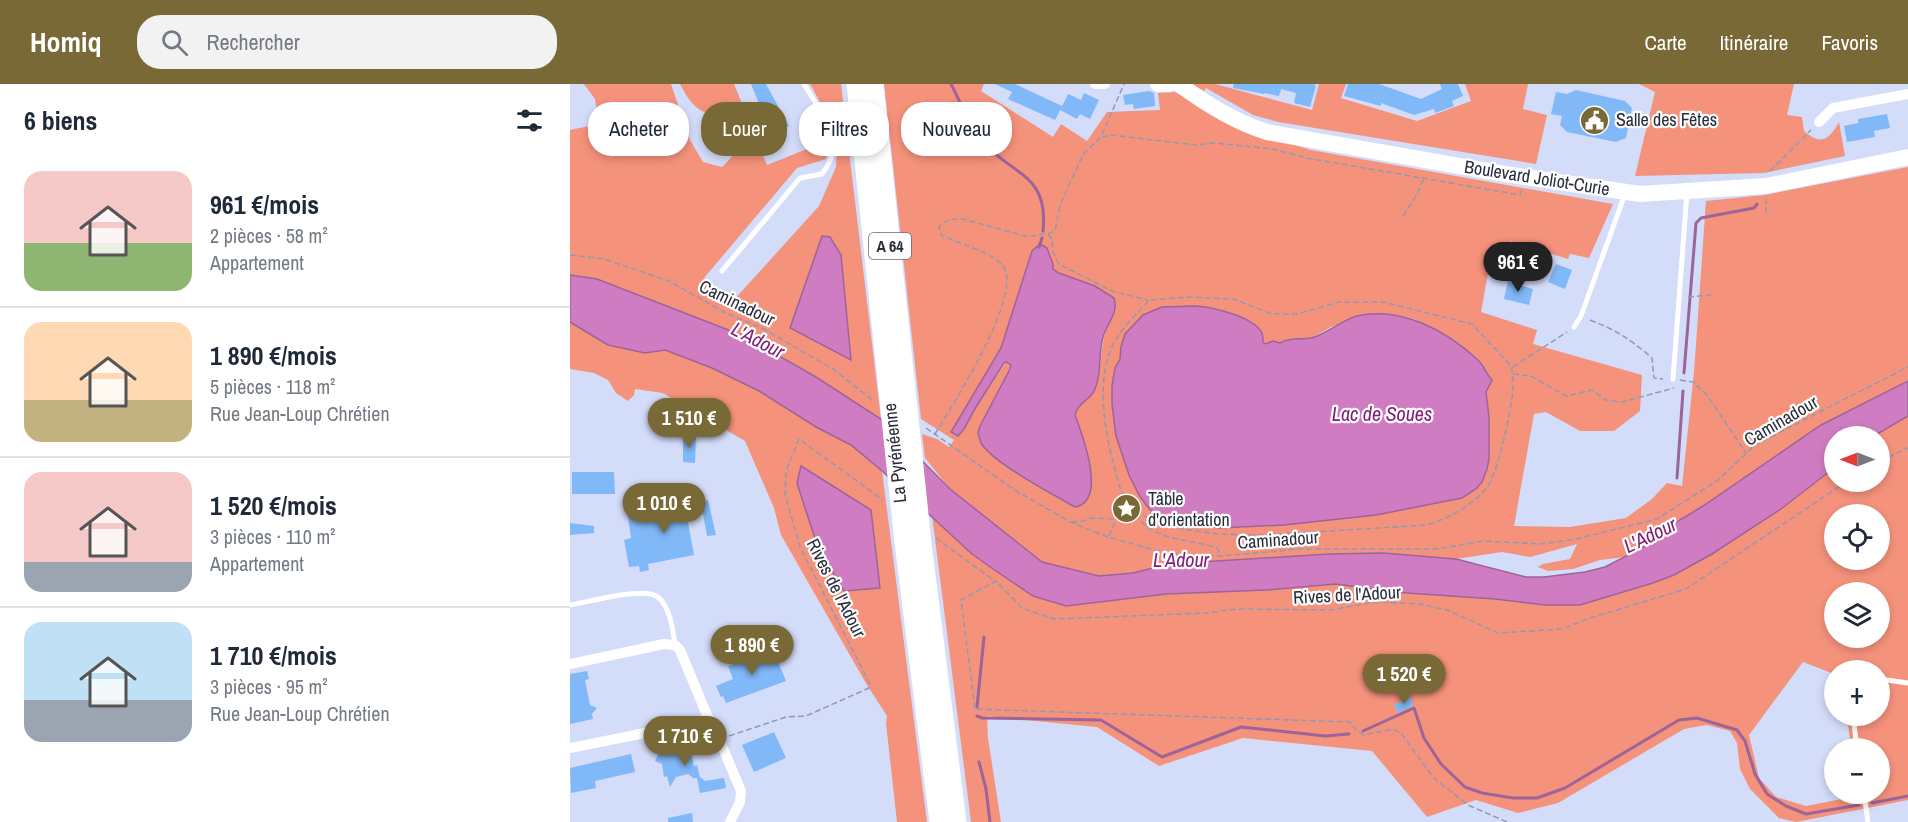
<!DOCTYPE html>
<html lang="fr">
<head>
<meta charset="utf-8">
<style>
	body { margin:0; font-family:"Archivo Narrow",sans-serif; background:#f2f2f3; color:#1f2937; height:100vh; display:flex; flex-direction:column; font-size:22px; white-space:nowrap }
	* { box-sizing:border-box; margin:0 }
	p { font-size:20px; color:#747a83 }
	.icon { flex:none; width:33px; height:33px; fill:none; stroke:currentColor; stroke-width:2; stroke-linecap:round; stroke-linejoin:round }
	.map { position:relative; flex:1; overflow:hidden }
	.sheet { display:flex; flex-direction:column; background:#fff; width:570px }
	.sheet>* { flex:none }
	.banner { position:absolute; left:18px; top:18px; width:570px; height:54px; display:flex; gap:12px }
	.needle { width:39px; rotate:270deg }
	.buttons { position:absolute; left:1254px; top:342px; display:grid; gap:12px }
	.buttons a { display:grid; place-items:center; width:66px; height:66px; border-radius:50%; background:#fff; box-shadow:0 3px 9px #0003; font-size:30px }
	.price { position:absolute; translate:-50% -51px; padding:0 14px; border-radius:21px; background:#786936; color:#fff; font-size:20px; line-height:39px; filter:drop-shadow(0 2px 3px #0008) }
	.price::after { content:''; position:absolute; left:50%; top:36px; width:18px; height:14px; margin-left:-9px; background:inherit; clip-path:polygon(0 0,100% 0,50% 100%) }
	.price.on { background:#222; color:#fff }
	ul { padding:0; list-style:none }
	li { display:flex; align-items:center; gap:18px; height:150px; padding:0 24px }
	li+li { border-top:2px solid #e0e1e3 }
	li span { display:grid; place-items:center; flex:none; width:168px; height:120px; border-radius:18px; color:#555 }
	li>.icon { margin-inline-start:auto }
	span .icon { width:72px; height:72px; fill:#fffc; stroke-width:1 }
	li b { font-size:26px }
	h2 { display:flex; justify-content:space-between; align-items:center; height:72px; padding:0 24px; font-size:26px }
	.chip { padding:0 21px; border-radius:24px; background:#fff; box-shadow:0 3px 9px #0003; font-size:21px; line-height:54px }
	.chip.on { background:#786936; color:#fff }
	header { display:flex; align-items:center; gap:36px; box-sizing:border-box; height:84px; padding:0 30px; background:#786936; color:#fff }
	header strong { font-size:28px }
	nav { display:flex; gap:33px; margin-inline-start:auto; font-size:21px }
	.search { width:420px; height:54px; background:#f2f2f3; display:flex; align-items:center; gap:15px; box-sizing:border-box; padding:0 21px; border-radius:24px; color:#747a83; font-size:22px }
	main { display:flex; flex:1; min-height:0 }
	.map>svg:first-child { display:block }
	.green { fill:#f5927c; fill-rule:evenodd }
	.water { fill:#cf7cc2; stroke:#9d6499; stroke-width:1.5 }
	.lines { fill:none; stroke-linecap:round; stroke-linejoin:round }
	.stream { stroke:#9d6499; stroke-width:3 }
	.building { fill:#81b8f8 }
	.path { stroke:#9199b0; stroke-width:1.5; stroke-dasharray:6 3; stroke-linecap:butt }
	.lane { stroke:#fff; stroke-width:5 }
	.street { stroke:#fff; stroke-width:10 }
	.secondary { stroke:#fff; stroke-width:16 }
	.highway { stroke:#fff; stroke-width:21 }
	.labels { text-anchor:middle; stroke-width:4.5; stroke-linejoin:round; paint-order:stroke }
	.shield { fill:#fefefe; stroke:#686b75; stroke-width:1.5 }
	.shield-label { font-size:16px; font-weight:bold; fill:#282c3a }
	.poi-label { font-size:18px; fill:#282c3a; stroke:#fefefe; text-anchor:start }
	.street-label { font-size:18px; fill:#282c3a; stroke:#fefefe }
	.water-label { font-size:20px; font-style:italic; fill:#801d75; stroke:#fefefe }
</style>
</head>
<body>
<header>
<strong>Homiq</strong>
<div class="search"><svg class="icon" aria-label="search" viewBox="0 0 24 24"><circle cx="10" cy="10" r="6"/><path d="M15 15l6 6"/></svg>Rechercher</div>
<nav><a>Carte</a><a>Itinéraire</a><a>Favoris</a></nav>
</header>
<main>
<section class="sheet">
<h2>6 biens<svg class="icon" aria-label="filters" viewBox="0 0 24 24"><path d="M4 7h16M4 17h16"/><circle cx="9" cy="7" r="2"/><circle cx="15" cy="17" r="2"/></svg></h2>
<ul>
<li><span style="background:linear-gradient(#f6c9c9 60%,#8fb573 0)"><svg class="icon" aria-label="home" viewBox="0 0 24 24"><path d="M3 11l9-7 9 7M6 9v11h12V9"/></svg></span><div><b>961 €/mois</b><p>2 pièces · 58 m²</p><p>Appartement</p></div></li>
<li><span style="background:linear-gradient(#ffd9b3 65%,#c2b280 0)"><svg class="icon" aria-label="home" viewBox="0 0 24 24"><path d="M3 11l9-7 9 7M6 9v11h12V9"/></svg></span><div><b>1 890 €/mois</b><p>5 pièces · 118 m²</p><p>Rue Jean-Loup Chrétien</p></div></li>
<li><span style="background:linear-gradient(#f6c9c9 75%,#9aa5b1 0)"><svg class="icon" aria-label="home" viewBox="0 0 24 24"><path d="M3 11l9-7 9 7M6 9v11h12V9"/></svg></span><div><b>1 520 €/mois</b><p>3 pièces · 110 m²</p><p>Appartement</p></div></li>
<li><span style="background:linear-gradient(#bfe0f5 65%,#9aa5b1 0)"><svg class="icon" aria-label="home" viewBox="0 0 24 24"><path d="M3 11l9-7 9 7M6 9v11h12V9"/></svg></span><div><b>1 710 €/mois</b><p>3 pièces · 95 m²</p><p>Rue Jean-Loup Chrétien</p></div></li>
</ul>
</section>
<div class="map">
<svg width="1338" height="738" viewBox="0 0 1338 738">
	<rect width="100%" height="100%" fill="#d3dcf9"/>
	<g class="green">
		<path d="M14,0H101L120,56L133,78L152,83C170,67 169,57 160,35C131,29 124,27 110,0H164L197,81L257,57L258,66L256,75L227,84L134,194L162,218L249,122L266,83L267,59L261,38L240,0H271L311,335L246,293L174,252L27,195L0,191V46L29,40L25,15Z"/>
		<path d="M314,0H414L411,7L483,53L491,40L517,57L537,28L590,26L588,9L605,8L664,42L741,66L1043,120L1019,174L1000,170L998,175L940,157L936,176L920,178L911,228L967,246L963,260L1072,291L1070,327L1044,347H1010L976,328L964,330L944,442L1000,443L1056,434L1082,415L1097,399L1112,402L1124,288L1136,117L1194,111L1338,83V297L1251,341L1133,422L1083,452L1074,463L1055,473L1030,476L1003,485L978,487L968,483L973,480L1000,475L1007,460L960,473L932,468L886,475L813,469L599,480L563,489L529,492L472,478L409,429L380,405L355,374L352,350L367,355L379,363L384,356L351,335ZM462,167L483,180V185L489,189L525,202L546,226C527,253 535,277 525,305C521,316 508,318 505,331V422L451,391L413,362L408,349L410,342L441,285V280L437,277L406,323L394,345L381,348L431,264ZM625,222L652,226L691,248L693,258L696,260L742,254L761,243L790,232L808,230L831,232L845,235L881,255L911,279L921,296L916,308L919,333V375L917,385L912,398L906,405L892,413L806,431L662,444L594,433L580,426L569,411L550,365L542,325V310L545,284L551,272Z"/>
		<polygon points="621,0 645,0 742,26 749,0 776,0 771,14 847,37 901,17 895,0 958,0 953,25 977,31 966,80 708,38 683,31 636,4 634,7"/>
		<path d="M1069,0H1224L1217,31L1232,33L1234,47C1251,62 1259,56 1269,38L1275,72L1194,89L1065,92L1085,8Z"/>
		<polygon points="0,238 38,261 75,269 95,266 142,284 189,307 246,343 281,361 312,387 357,738 327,738 316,639 317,632 297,601 211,451 204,424 175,357 93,309 65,305 64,311 58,317 46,309 38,296 24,289 0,285"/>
		<path d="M1338,332V716L1226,738L1209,734L1180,705L1170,685L1167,659L1160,647L1137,641L1114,645L988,719L948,729L906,716L857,733L802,667L673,654L589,682L527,643L417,632L418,654L431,738H401L362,431L402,470L463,512L496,522L596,510L696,506L765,500L837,509L925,515L975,521L1039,513L1104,491L1142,470L1211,425L1264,384V398H1310V352H1304ZM1264,430H1310V476H1264ZM1264,508H1310V554H1264ZM1233,578L1264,590V586H1310V632H1277L1281,664H1310V710H1287V712L1236,722L1206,713L1189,694L1179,651Z"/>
	</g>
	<g class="water">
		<polygon points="252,152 260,153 271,171 281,276 220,244"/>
		<path d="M470,160L477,164L483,180V185L489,189L525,202L544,214C549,229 537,239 533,253C528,270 532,290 525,305C521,316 508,318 505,331C512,350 538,417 505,423C482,410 423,379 411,359L408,349L410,342L440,285L441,281L437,278L434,279L406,323L394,345L388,352L381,348L431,264L462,167Z"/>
		<polygon points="0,191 27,195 174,252 246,293 311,335 380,405 472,478 529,492 563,489 599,480 759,470 813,469 886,475 956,493 974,493 1015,488 1035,483 1074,463 1083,452 1133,422 1251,341 1338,297 1338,332 1304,352 1264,352 1264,384 1211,425 1142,470 1104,491 1083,499 1010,521 975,521 925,515 837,509 765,500 696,506 596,510 496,522 463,512 423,485 402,470 312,387 281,361 246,343 189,307 142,284 95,266 75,269 38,261 0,238"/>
		<path d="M625,222C642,223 683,232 692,249C693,252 693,255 693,258L696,260L703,257L710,259C720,253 731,256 741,254C753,252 772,236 787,232C832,222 877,247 909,277C914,282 916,290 922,296L916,308L919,333V375L917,385L912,398L906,405L892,414L806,431L714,441L649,444L598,434L580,426L569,411L559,391L546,352L542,320V302L545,284L550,275L551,263L555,250L573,231L592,223Z"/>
		<polygon points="231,382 301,426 310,504 274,507 248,464 227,399"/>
	</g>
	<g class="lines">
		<g class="stream">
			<path d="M381,0C390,17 400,43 412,57C442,92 479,89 473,147"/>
			<polyline points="469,163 472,154"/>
			<polyline points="1114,289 1126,139 1131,134 1184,124 1187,120"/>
			<polyline points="1107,394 1113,307"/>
			<polyline points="407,623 414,553"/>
			<polyline points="407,632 412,634 531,636 592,673 671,643 755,652 779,650"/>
			<polyline points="793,647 844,624 854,654 871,680 895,703 912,709 943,714 967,714 995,704 1109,636 1127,634 1167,646 1175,657 1185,690 1197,710 1216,722 1236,730 1289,721"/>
			<polyline points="409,678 416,705 420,738"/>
			<polyline points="1302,719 1338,712"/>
		</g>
	</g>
	<g class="building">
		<polygon points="181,0 196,0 219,42 209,47 196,20 190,22"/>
		<polygon points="425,0 445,0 492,22 498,10 511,16 514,9 529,16 520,35 510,30 507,35 490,26 485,36 438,15 442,8"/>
		<polygon points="664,0 744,0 746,2 740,23 724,19 726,9 711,5 709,12 694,9 694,10 663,4"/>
		<polygon points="778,0 809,0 851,15 872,5 870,0 888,0 893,12 882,17 884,22 865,29 864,25 844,31 811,19 811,22 774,12"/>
		<polygon points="1006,6 1055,17 1062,24 1056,54 1046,58 997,48 990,41 992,32 981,30 986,8 997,10"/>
		<polygon points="579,7 584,9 585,22 564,25 563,20 555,21 553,11"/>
		<polygon points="1317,30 1320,44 1304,47 1305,53 1277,58 1274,42 1288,39 1288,35"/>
		<polygon points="986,180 1002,186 995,205 978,198"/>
		<polygon points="938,196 949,198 949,201 963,205 959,221 934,215"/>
		<polygon points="113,352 126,352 125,379 113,378"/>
		<polygon points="2,388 44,388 45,410 2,410"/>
		<polygon points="138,416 146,451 137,452 133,430 117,433 124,471 78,480 79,486 70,488 69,482 59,483 54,456 61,454 57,425 69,424 71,432"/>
		<polygon points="0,439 24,442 24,449 0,451"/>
		<polygon points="203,565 216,597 156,619 153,612 151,613 146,602 163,595 158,582"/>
		<polygon points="17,587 19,595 15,596 20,621 27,624 22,630 23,635 0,640 0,590"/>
		<polygon points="840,613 844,621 828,629 824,621"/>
		<polygon points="204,648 216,674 184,688 172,661"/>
		<polygon points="119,659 124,682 127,681 130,693 135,697 154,694 156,704 130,709 127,694 123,694 118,690 106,693 100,703 97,692 94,693 92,680 85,677 89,669 89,665"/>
		<polygon points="61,670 65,688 25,697 26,704 1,709 0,684"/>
		<polygon points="122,729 123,738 98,738 98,734"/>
	</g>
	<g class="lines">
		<g class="path">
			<polyline points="532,53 541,51 626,61 645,59 703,65 737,74 950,111 952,105"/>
			<polyline points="1200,87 1241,46"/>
			<polyline points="1196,129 1196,115"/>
			<polyline points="833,132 846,112 854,95"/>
			<polyline points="478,150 482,155 483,168 489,180 542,207 578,216"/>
			<polyline points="0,171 34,175 99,197 156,229 194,245 263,285 304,317"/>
			<polyline points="1118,213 1141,211"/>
			<path d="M1020,236C1046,246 1060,255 1082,274L1084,294L1093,295"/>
			<polyline points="943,283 997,248"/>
			<polyline points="943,290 961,292 996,312 1022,306 1036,316 1052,318 1104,304"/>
			<polyline points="1110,296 1123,298 1137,311 1176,369"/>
			<polyline points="356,344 445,406 500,438 538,453 599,470 651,472 731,465 866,465 914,457 971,460 1006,455 1087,435 1148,396 1185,361 1338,283"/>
			<path d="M365,350C382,322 454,210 433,182C424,169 387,159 371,151L369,143C376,135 383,135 393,135L459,153C468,150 476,151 485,147L490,121L500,99L514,69L531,53L554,0"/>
			<polyline points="1310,377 1338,364"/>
			<path d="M565,430C584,458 618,454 647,464L651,472"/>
			<polyline points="502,438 510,438 521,434 545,435"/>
			<path d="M539,452L546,436L557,425C542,380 521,309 542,263C550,245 566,231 579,216L619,213L663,215L702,230H727L769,218H813L902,240L942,283C942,291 943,299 943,306C941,326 928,391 916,405C901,422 879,434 857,441L694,451L649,450L613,445L590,438L557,425"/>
			<polyline points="366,454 425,497"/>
			<polyline points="159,652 216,633 236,632 299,604 300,600 230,463 215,410 216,387 229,355 313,416"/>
			<polyline points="937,738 898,721 863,693 831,649 823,645 794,651 787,647 780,638 405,625 391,516 426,497 452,524 484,535 636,529 667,525 761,526 806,518 850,520 877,526 928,549 992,545 1017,535 1116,505 1276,398"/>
		</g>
		<g class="lane">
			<path d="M152,187L230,94L252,90C258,82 263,74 263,64C265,46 243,16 234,0"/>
			<polyline points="1004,243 1011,232 1055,110"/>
			<polyline points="1103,295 1117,108"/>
			<path d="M0,521C18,518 74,502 88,513C100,523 103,546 105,561"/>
			<polyline points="1310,595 1338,599"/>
			<polyline points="1283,632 1287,664"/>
			<polyline points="1294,710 1298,738"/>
		</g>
		<g class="street">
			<polyline points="525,0 535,0"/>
			<polyline points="1249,38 1263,24 1338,10"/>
			<polyline points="0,580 94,560 105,561 110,566 139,636"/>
			<polyline points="0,664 139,636 150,657 171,707 170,718 160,738"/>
		</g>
		<g class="secondary">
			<polyline points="588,0 598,0"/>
			<path d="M609,0C636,20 665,38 697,48L935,90L1070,110L1196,102L1338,73"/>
		</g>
		<g class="highway">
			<polyline points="287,0 335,459 370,738"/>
			<polyline points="303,0 351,459 386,738"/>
		</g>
	</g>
	<defs>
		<symbol id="civic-disc" viewBox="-11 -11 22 22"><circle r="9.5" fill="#786936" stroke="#fefefe"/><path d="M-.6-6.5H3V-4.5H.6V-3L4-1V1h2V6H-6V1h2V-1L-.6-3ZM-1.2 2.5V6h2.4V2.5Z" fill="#fff"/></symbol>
		<symbol id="sight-disc" viewBox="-11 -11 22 22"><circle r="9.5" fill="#786936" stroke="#fefefe"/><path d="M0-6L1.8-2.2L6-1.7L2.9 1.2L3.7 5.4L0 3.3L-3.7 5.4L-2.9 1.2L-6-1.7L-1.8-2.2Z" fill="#fff"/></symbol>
	</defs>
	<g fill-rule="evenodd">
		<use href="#civic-disc" x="1008" y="20" width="33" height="33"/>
		<use href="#sight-disc" x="540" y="408" width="33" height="33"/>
	</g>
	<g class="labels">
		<rect class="shield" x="299" y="149" width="42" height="26" rx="4.5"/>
		<g class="shield-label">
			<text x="320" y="168">A 64</text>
		</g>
		<g class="poi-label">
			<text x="1046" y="42">Salle des Fêtes</text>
			<text x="578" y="421">Tâble<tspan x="578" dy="21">d'orientation</tspan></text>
		</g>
		<g class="street-label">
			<text transform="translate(967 94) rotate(9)" y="6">Boulevard Joliot-Curie</text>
			<text transform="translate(167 219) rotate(26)" y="6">Caminadour</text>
			<text transform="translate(1211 337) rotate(-30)" y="6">Caminadour</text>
			<text transform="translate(325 369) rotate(-96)" y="6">La Pyrénéenne</text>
			<text transform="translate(708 456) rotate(-4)" y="6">Caminadour</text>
			<text transform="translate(266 504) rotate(63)" y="6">Rives de l'Adour</text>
			<text transform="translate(777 511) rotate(-3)" y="6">Rives de l'Adour</text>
		</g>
		<g class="water-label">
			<text transform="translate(188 256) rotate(27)" y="7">L'Adour</text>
			<text x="812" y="337">Lac de Soues</text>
			<text transform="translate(1080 451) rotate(-26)" y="7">L'Adour</text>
			<text x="611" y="483">L'Adour</text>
		</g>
	</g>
</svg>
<div class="buttons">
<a><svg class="needle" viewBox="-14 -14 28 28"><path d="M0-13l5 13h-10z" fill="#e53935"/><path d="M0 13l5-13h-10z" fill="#747a83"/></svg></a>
<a><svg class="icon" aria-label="locate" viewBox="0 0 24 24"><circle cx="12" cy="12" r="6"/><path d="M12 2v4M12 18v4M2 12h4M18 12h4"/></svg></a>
<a><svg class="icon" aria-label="layers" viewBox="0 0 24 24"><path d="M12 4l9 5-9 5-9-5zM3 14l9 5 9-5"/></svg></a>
<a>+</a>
<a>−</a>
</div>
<b class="price on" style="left:948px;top:209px">961 €</b>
<b class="price" style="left:119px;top:365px">1 510 €</b>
<b class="price" style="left:94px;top:450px">1 010 €</b>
<b class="price" style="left:182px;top:592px">1 890 €</b>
<b class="price" style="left:834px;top:621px">1 520 €</b>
<b class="price" style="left:115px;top:683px">1 710 €</b>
<div class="banner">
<a class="chip">Acheter</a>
<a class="chip on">Louer</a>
<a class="chip">Filtres</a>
<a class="chip">Nouveau</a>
</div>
</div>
</main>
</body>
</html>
